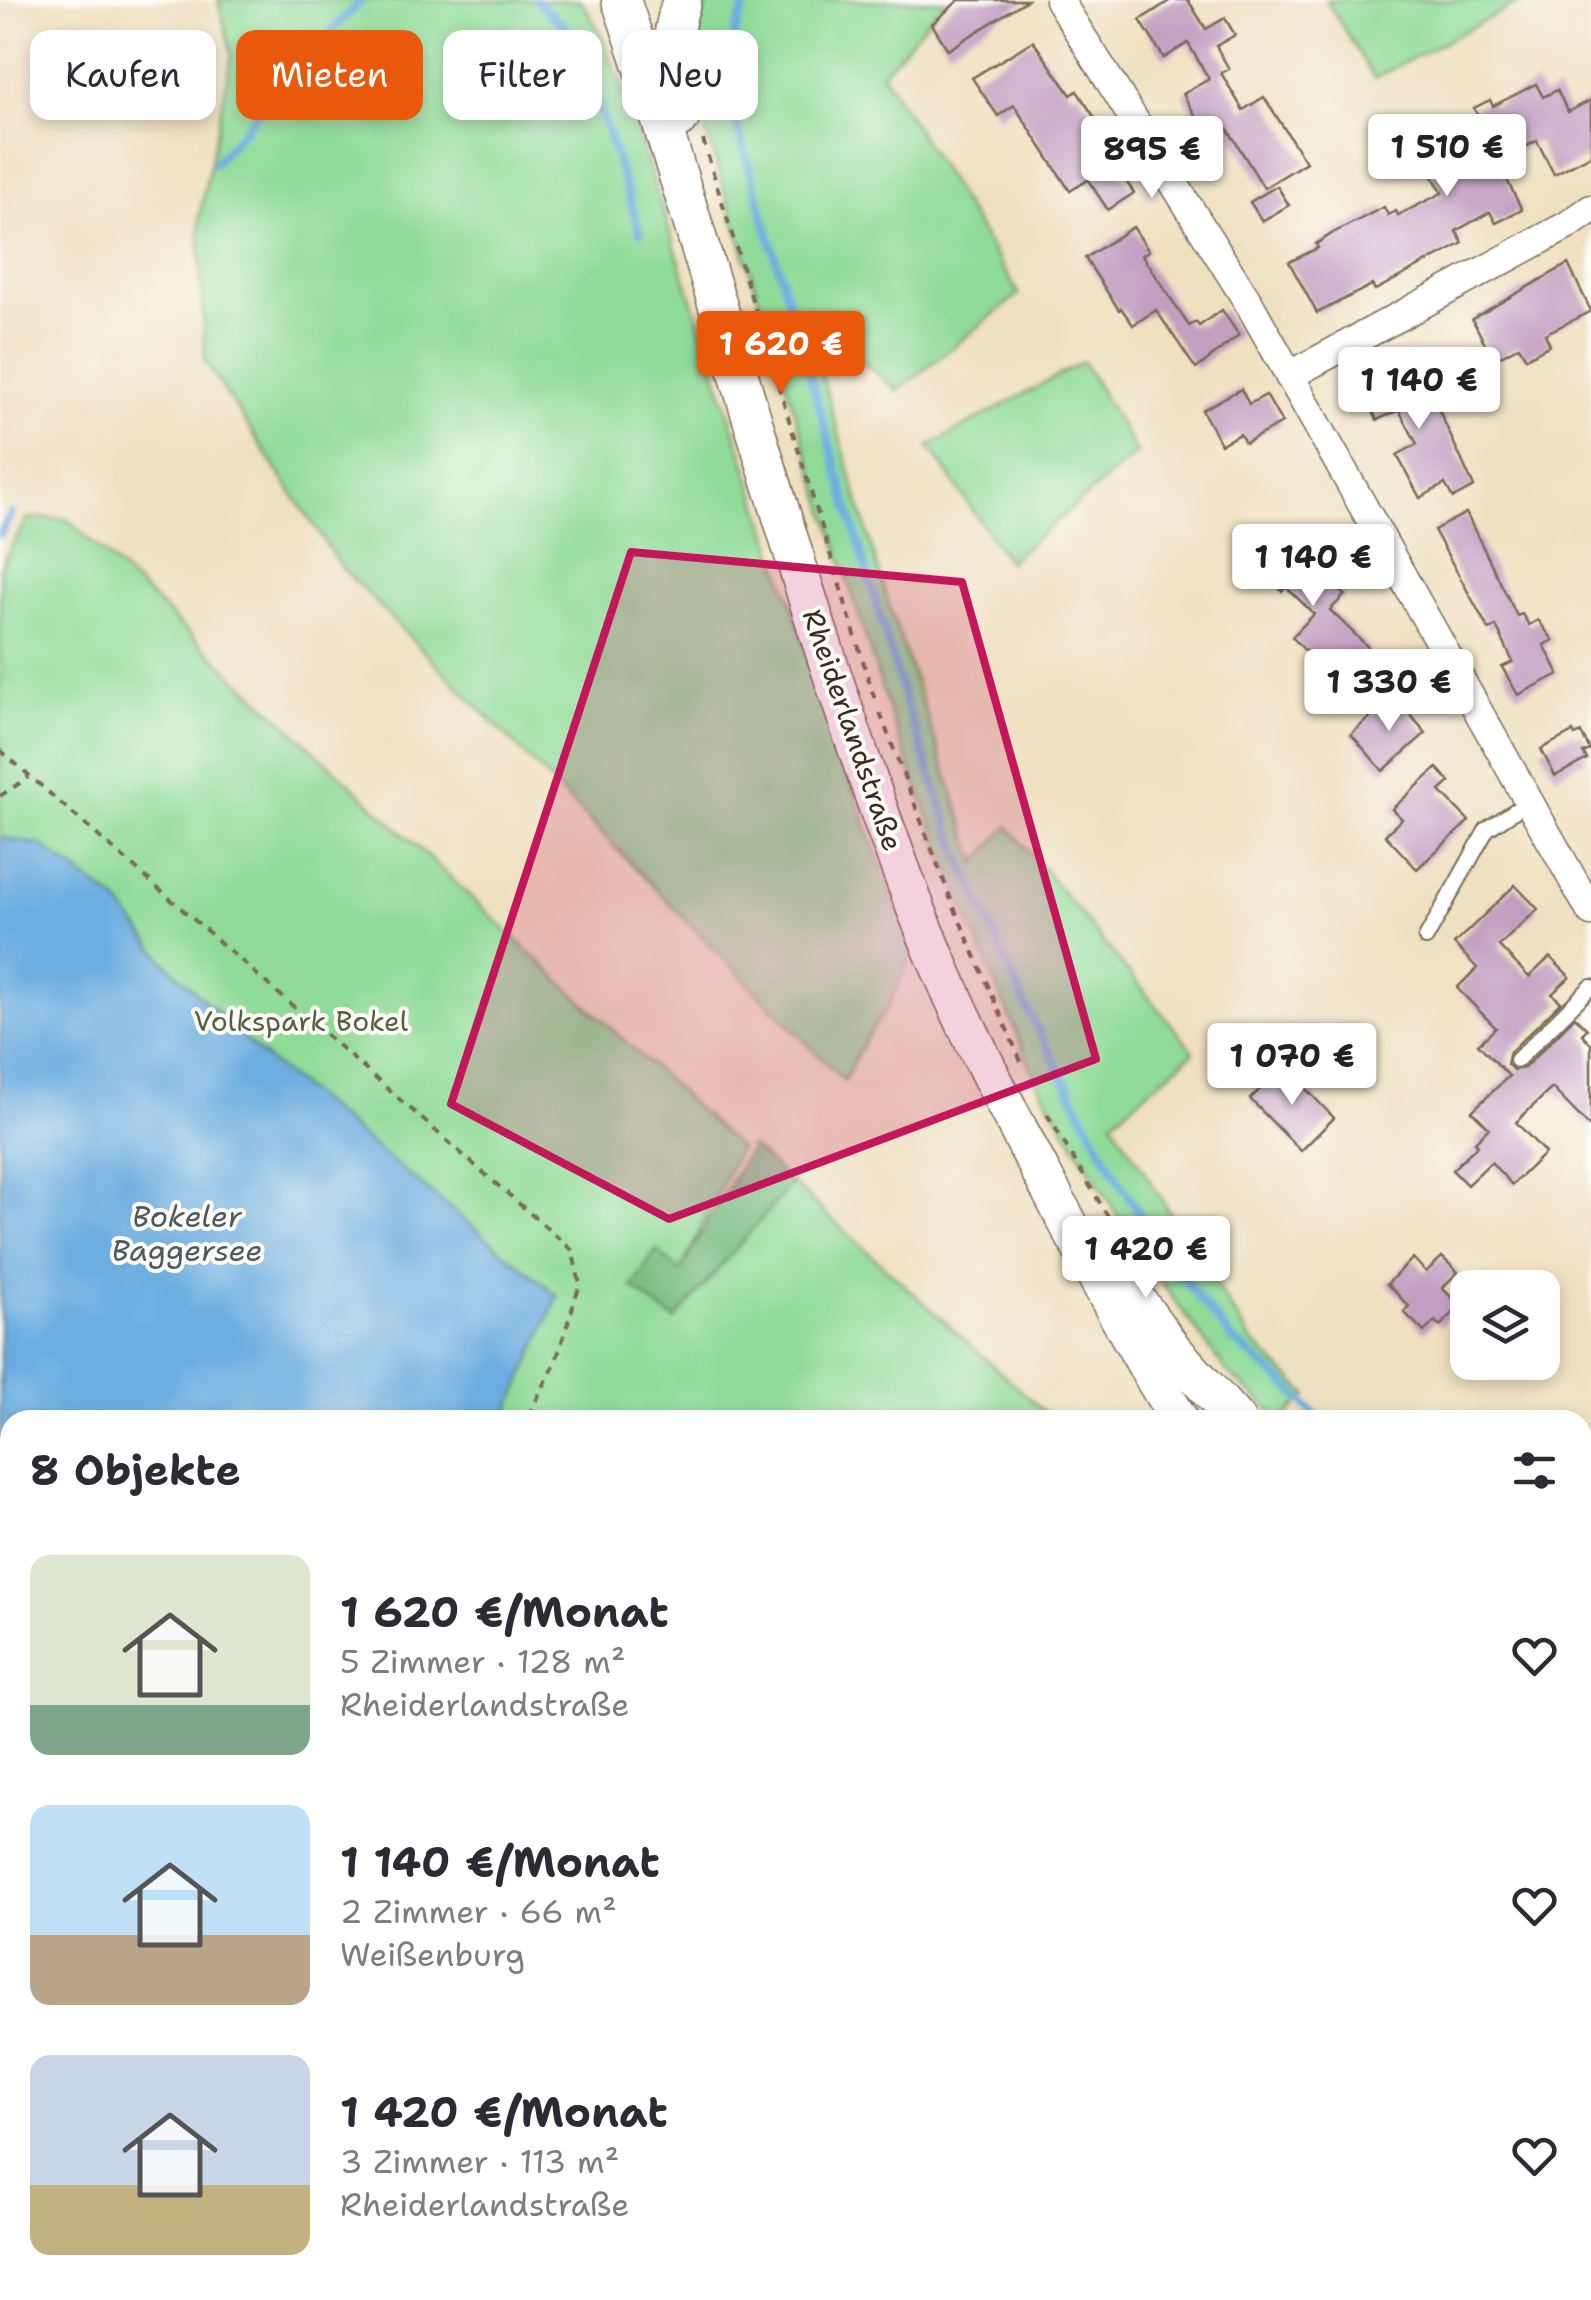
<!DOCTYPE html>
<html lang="de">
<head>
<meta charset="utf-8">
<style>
	body { margin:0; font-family:"Shantell Sans",sans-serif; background:#f7f7f7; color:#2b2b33; height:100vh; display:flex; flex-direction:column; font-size:38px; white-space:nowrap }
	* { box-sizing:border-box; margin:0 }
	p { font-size:32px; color:#7c7c81 }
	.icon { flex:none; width:55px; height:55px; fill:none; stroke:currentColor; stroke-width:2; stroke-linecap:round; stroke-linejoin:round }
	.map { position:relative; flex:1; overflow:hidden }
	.side { position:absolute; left:0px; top:1410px; width:1592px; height:890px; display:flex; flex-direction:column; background:#fff; border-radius:30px 30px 0 0; box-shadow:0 5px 15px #0003 }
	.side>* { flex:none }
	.guide { position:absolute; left:30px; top:30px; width:1000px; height:90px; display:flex; gap:20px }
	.controls { position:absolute; left:1450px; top:1270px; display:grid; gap:20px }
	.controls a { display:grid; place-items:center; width:110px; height:110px; border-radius:20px; background:#fff; box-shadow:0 5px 15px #0003; font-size:50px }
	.price { position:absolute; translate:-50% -85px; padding:0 22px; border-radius:10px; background:#fff; color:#222; font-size:32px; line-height:65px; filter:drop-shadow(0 2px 5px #0008) }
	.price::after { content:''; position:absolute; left:50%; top:60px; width:30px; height:22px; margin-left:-15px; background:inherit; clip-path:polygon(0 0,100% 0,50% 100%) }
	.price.active { background:#ea580c; color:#fff }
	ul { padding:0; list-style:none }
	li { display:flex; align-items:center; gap:30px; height:250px; padding:0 30px }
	li span { display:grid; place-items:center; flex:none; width:280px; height:200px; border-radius:20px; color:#555 }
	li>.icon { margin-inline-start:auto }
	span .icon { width:120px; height:120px; fill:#fffc; stroke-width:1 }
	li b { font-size:42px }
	h2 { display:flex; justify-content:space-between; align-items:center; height:120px; padding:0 30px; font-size:42px }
	.pill { padding:0 35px; border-radius:20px; background:#fff; box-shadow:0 5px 15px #0003; font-size:35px; line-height:90px }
	.pill.active { background:#ea580c; color:#fff }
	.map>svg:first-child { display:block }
	.built { fill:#e2d4f3 }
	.green { fill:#90db98; stroke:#66825b; stroke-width:2.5 }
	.forest { fill:#74bb80; stroke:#58724f; stroke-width:2.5 }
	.water { fill:#6cade0; stroke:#546c7f; stroke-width:2.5 }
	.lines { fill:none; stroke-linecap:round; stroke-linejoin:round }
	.stream { stroke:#6cade0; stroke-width:8 }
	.building { fill:#c29ec1 }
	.service-casing { stroke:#7a6a57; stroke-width:18 }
	.minor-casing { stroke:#7a6a57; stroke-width:31 }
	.tertiary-casing { stroke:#7a6a57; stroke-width:36 }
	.secondary-casing { stroke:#7a6a57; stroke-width:41 }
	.path { stroke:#7a6a57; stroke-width:4; stroke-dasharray:8 8; stroke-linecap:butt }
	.service { stroke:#fff; stroke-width:14 }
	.minor { stroke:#fff; stroke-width:28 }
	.tertiary { stroke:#fff; stroke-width:32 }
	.secondary { stroke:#fff; stroke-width:38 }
	.marked { fill:#c2185b; fill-opacity:0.2; stroke:#c2185b; stroke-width:8; stroke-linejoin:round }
	.labels { text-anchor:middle; stroke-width:8; stroke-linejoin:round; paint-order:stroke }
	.street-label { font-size:28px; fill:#3b2a1e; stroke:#fdfcf7 }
	.park-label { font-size:28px; fill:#545f43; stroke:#fdfcf7 }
	.water-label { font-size:30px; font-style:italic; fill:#4c5862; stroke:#fdfcf7 }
</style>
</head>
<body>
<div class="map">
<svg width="1591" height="2300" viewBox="0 0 1591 2300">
	<rect width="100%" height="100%" fill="#fdfcf7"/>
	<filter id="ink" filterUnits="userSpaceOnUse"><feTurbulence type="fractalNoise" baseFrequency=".01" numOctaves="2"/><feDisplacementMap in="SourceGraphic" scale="20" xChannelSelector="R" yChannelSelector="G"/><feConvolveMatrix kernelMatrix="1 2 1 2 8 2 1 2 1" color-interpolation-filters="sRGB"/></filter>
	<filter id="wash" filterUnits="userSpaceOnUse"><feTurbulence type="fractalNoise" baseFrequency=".0048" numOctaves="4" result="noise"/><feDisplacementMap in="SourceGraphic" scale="40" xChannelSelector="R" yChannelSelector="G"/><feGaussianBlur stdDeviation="2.25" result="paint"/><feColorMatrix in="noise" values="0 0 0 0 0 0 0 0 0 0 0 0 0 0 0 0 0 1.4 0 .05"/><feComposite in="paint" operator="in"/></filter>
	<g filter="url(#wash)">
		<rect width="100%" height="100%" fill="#efe0c0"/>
		<polygon class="built" points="1591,2105 1591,2297 1586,2300 1577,2290 1582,2290 1583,2114"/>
		<g class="green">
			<polygon points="218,0 581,0 600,32 625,95 848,776 913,952 889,1005 864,1041 844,1081 341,567 205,361 199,218 232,55"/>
			<path d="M710,0H946L882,73L1019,294L898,391L845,348L819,366L887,600L977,863L1008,826L1194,1052L1112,1121L1252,1342L1308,1395L1282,1420L1226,1371L1139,1251L1037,1082L963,906L891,717L701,115C694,74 690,37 710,0Z"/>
			<polygon points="1326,0 1524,0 1374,78"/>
			<polygon points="1083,362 1137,453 1008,562 929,446"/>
			<polygon points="28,518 67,519 739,1148 680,1272 632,1287 675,1320 792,1183 1053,1420 505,1420 557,1296 258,1052 167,964 118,902 41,845 0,837 0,567"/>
			<polygon points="0,1870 10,1874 10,2073 0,2045"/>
			<polygon points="15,2290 994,2290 988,2300 7,2300"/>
		</g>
		<polygon class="forest" points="751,1146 792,1183 675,1320 632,1287 656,1250 680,1271"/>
		<g class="water">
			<polygon points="0,837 41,845 118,902 167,964 258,1052 558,1296 505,1420 10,1420 10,1874 0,1870"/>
			<polygon points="0,2045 10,2073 10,2290 15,2290 7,2300 0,2300"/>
		</g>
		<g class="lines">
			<g class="stream">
				<polyline points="536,0 569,31 587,69 640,232"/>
				<path d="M749,0C727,36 729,74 734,115L905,702L962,862L1028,1011L1115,1174L1166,1257L1231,1338L1291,1389L1320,1420"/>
				<polyline points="214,164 314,49 362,0"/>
				<polyline points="0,534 12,513"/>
				<polyline points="1582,1691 1591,1700"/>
			</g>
		</g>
		<g id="blocks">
			<g class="building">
				<polygon points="959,0 1027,0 948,50 932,24"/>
				<polygon points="1171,0 1188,0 1206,29 1225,18 1235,35 1216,46 1229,69 1221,73 1243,110 1264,97 1306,162 1264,188 1224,123 1206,134 1183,94 1209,79 1188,43 1164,58 1140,20"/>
				<polygon points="1033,41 1071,95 1077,91 1101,127 1093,133 1134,193 1108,210 1088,180 1070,191 1014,105 998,116 972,78"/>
				<polygon points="1536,84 1543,97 1557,90 1568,112 1591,100 1591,155 1554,174 1537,141 1503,158 1498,162 1522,210 1496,223 1490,212 1456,231 1463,243 1375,290 1372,285 1317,313 1289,262 1318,248 1316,244 1333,233 1384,207 1388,215 1396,211 1398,215 1442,193 1431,173 1474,151 1467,137 1472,135 1467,126 1480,120 1474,108 1490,100 1493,106"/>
				<polygon points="1277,186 1289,205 1262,221 1250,202"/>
				<polygon points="1133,227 1149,251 1142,255 1189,326 1196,322 1199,326 1222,310 1239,335 1196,369 1156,310 1133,325 1121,308 1119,310 1085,258"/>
				<polygon points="1568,264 1591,311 1545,334 1550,345 1526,358 1519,346 1494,360 1472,319"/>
				<polygon points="1386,366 1394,384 1421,371 1474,487 1453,498 1445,484 1420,498 1397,455 1417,444 1399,410 1377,420 1358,380"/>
				<polygon points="1241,389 1249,404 1266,395 1282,423 1245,443 1240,434 1221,444 1202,410"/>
				<polygon points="1466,513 1517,616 1522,614 1529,625 1538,620 1553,640 1544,645 1559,674 1518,695 1502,667 1513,662 1496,626 1489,630 1434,530"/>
				<polygon points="1289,530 1312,555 1297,563 1313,593 1332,582 1345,595 1330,610 1369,648 1335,682 1292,637 1314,614 1286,587 1282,591 1254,562"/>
				<polygon points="1394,696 1426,733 1383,771 1351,734"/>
				<polygon points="1573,732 1575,736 1581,733 1590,750 1583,753 1587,759 1555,776 1541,749"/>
				<polygon points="1437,768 1450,782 1440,791 1469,821 1417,869 1385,835 1402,819 1392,809"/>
				<polygon points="1515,885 1538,909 1499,946 1529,977 1550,957 1570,977 1552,994 1561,1002 1510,1052 1507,1064 1513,1070 1524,1068 1575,1017 1587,1029 1582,1034 1591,1044 1591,1128 1552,1088 1516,1122 1545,1153 1512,1185 1491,1162 1467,1185 1452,1170 1478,1145 1475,1142 1489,1128 1472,1111 1509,1076 1478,1044 1496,1028 1457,988 1477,968 1454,944"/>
				<polygon points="1284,1066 1334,1118 1301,1151 1250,1099"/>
				<polygon points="1442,1257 1458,1272 1442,1288 1460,1306 1440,1326 1435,1321 1424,1332 1404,1312 1409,1306 1387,1284 1413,1258 1426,1272"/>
			</g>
		</g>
	</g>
	<g filter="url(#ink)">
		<use href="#blocks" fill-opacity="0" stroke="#7a6a57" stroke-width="2.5"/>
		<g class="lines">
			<defs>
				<g id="service">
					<polyline points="1426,938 1487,829 1528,802"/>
					<polyline points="1517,1060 1591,987"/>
					<polyline points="1349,2290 1364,2300"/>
				</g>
				<g id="minor">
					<polyline points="1059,0 1250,305 1591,912"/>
					<polyline points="1289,376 1568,225 1591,209"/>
				</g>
				<polyline id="tertiary" points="1540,2290 1549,2300"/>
				<g id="secondary">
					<path d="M621,0C726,308 803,626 924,929C958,1014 1001,1097 1044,1178C1087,1260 1131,1341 1179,1420"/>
					<path d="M680,118C670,78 668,39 682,0"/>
					<polyline points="1111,1265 1172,1349 1236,1420"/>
					<polyline points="1582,1774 1591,1783"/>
					<polyline points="1582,1912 1591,1922"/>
					<polyline points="1582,1945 1591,1954"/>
				</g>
			</defs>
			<use href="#service" class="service-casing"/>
			<use href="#minor" class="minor-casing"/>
			<use href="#tertiary" class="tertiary-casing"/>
			<use href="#secondary" class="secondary-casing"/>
			<g class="path">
				<polyline points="703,140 875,700"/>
				<polyline points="880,713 953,905 1023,1066"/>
				<polyline points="0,750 572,1250 580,1284 555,1364 526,1420"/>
				<polyline points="0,796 29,777"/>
				<polyline points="1047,1114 1119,1235"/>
				<polyline points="1582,1858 1591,1867"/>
				<polyline points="0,1908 10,1913"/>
				<polyline points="821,2290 839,2300"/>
				<polyline points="73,2300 77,2290"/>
				<polyline points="910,2300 915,2290"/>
			</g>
			<use href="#service" class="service"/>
			<use href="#minor" class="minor"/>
			<use href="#tertiary" class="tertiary"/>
			<use href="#secondary" class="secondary"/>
		</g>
	</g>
	<path class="marked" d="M631,552L962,582L1096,1059L669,1219L451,1104Z"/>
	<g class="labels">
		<g class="street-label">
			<text transform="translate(853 730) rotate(71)" y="10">Rheiderlandstraße</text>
		</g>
		<g class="park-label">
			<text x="301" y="1031">Volkspark Bokel</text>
		</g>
		<g class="water-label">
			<text x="187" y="1227">Bokeler<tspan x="187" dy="34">Baggersee</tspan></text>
		</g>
	</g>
</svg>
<div class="controls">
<a><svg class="icon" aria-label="layers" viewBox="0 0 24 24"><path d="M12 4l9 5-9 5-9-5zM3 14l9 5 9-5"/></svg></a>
</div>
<b class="price" style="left:1447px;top:199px">1 510 €</b>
<b class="price" style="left:1152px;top:201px">895 €</b>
<b class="price active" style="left:781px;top:396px">1 620 €</b>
<b class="price" style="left:1419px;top:432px">1 140 €</b>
<b class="price" style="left:1313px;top:609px">1 140 €</b>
<b class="price" style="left:1389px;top:734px">1 330 €</b>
<b class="price" style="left:1292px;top:1108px">1 070 €</b>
<b class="price" style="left:1146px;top:1301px">1 420 €</b>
<div class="guide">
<a class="pill">Kaufen</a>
<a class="pill active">Mieten</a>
<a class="pill">Filter</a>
<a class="pill">Neu</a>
</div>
<section class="side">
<h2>8 Objekte<svg class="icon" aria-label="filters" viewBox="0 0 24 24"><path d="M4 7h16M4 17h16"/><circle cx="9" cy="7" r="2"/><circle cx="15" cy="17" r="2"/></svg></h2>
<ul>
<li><span style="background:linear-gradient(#dfe7d0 75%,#7fa58c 0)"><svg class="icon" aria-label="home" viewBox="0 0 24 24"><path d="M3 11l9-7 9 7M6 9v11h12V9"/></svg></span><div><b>1 620 €/Monat</b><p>5 Zimmer · 128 m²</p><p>Rheiderlandstraße</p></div><svg class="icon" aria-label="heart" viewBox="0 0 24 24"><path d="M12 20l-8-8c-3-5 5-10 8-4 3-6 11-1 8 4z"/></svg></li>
<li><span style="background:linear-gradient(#bfe0f5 65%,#b9a48a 0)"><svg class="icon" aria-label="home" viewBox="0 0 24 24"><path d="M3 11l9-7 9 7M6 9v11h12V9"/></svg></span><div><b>1 140 €/Monat</b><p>2 Zimmer · 66 m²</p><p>Weißenburg</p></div><svg class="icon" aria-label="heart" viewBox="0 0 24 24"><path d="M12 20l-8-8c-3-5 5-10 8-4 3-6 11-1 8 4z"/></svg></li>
<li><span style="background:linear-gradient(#c9d6e8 65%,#c2b280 0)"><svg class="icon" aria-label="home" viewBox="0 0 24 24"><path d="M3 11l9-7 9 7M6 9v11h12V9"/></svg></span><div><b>1 420 €/Monat</b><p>3 Zimmer · 113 m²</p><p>Rheiderlandstraße</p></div><svg class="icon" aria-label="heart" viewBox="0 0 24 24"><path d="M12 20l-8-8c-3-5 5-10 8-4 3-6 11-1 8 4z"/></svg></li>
</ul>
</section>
</div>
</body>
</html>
